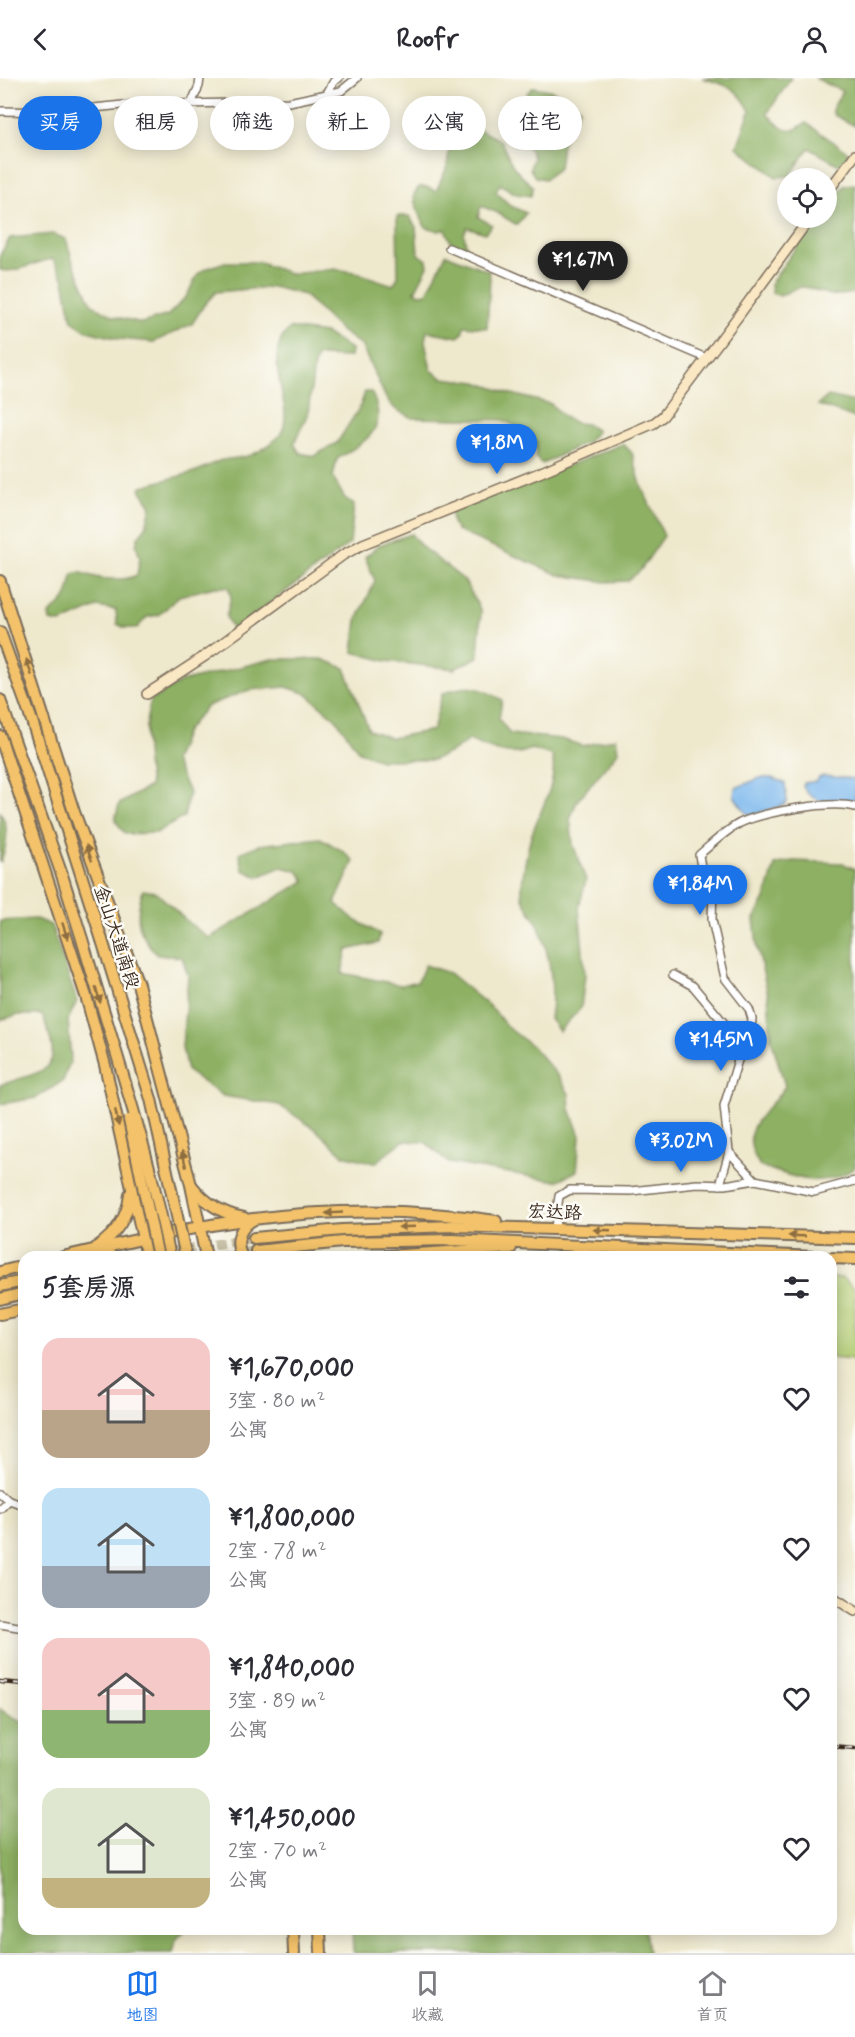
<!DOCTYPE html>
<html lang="zh">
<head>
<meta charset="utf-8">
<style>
	body { margin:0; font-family:Mynerve,"LXGW WenKai TC",sans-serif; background:#f2f2f3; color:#2b2b33; height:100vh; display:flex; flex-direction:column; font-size:22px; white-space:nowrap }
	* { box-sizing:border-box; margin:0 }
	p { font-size:20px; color:#7c7c81 }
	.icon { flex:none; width:33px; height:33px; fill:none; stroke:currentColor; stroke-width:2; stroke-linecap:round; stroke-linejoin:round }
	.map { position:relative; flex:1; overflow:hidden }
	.side { position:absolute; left:18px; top:1173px; width:819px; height:684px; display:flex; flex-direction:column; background:#fff; border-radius:18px; box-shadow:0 3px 15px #0003 }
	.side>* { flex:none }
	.banner { position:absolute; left:18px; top:18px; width:819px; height:54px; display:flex; gap:12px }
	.fabs { position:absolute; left:777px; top:90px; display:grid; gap:12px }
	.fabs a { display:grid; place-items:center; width:60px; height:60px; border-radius:50%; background:#fff; box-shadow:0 3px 15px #0003; font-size:30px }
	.price { position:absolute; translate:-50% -51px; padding:0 14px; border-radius:21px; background:#1a73e8; color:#fff; font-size:20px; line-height:39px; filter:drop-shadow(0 2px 3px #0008) }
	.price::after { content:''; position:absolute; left:50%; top:36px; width:18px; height:14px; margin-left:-9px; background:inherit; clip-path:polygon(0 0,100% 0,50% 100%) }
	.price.on { background:#222; color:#fff }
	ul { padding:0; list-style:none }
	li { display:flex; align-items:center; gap:18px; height:150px; padding:0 24px }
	li span { display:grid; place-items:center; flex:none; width:168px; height:120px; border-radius:18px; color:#555 }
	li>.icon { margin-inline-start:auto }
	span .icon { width:72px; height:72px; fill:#fffc; stroke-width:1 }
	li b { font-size:26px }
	h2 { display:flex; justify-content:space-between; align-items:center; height:72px; padding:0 24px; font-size:26px }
	.chip { padding:0 21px; border-radius:27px; background:#fff; box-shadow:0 3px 15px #0003; font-size:21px; line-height:54px }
	.chip.on { background:#1a73e8; color:#fff }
	header { display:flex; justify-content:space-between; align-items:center; height:78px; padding:0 24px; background:#fff; font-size:27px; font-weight:800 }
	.tabs { display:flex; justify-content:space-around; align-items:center; height:84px; border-top:2px solid #e1e1e2; background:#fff; font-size:16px; color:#7c7c81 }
	.tabs a { display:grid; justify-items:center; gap:3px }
	.tabs .on { color:#1a73e8 }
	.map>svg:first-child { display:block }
	.green { fill:#b2cc72; stroke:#767b48; stroke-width:1.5 }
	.forest { fill:#8db064; stroke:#646d41; stroke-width:1.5 }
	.water { fill:#7ab7ed; stroke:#5a7086; stroke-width:1.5 }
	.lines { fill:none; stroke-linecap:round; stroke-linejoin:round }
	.primary-tunnel { stroke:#cac2a9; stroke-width:10; stroke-dasharray:10 5; stroke-linecap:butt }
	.street-casing { stroke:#7a6c5b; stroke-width:10 }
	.secondary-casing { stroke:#7a6c5b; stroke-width:12 }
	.primary-casing { stroke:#7a6c5b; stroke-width:14 }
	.street { stroke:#fff; stroke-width:7 }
	.secondary { stroke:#fae7c3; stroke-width:9 }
	.primary { stroke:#f3c26a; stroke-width:10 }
	.rail-casing { stroke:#3b2a1e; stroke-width:4.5 }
	.rail { stroke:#fdfcf7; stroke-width:2; stroke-dasharray:7; stroke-linecap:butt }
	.primary-bridge-casing { stroke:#7a6c5b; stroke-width:14; stroke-linecap:butt }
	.primary-bridge { stroke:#f3c26a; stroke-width:10 }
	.oneway { fill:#8e6e40 }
	.labels { text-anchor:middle; stroke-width:5; stroke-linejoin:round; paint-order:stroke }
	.street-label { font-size:18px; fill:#3b2a1e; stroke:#fdfcf7 }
</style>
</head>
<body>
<header><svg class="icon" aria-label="back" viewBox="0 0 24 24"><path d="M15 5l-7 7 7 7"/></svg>Roofr<svg class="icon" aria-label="person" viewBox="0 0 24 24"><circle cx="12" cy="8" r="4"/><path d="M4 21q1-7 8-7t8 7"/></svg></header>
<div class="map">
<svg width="855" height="1875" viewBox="0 0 855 1875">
	<rect width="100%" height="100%" fill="#fdfcf7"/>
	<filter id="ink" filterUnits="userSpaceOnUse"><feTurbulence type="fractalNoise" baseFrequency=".0167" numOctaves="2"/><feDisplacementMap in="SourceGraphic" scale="12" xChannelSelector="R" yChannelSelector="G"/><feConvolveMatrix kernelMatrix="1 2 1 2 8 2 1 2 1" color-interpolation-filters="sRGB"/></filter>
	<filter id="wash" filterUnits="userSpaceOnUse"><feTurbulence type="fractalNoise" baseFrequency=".008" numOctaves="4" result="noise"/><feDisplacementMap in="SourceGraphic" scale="24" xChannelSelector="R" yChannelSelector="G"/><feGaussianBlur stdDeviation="1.35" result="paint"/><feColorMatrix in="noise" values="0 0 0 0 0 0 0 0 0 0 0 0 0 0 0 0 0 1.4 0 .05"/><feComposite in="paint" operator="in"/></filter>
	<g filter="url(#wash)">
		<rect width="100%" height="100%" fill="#eee8cc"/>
		<polygon class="green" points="831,1200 842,1200 855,1210 855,1282 831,1280"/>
		<g class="forest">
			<path d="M702,0H791L767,36L782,50L794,52L806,45L849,75L839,87L809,70L790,98L776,99L737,69L750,33C738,9 727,7 702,0Z"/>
			<polygon points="815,0 855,0 855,48 834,37 832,32 842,13"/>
			<path d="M533,9C552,12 566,15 580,30L562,66L559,90L545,101L535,99L530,91L533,79L528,69L514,66L510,50L513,46C527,45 533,55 547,50L549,42L542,33L526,28L527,15Z"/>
			<path d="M445,30L458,33L480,52L501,63C512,86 511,90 533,108L531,118L516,116L500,106L496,114L511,128L526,135L517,147L496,134L481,128L478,139L492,147L485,155L467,149L464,156L467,173L452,167L445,151L439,153L425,149L415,125L414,116L419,109H427L436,113L447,89L449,73C438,62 432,53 434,37Z"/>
			<path d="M855,106V215C848,216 838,218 831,217C804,211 808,202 780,218L772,215L771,205L801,162L819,140H826L827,130L844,108Z"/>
			<path d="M397,138H409L416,149L418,176L427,182L428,188L415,213L420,216L427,215L446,176L489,193L490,200L487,250L464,248L462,256L458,259L427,253L425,263L431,292L443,300L477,304L508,315L551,326L564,339L576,345L587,346L597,353L587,364L542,386L536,380V364L529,354L503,342L412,340L395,331L386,320L361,267L341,253L304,217L273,209L216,214L204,227L192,246L154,264L119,261L87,253L72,243L64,202L53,181C36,183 17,196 0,192V177L10,160L53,156L66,161L73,184L92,226L113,238L142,245L168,237L186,219L198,196L205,191L225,184H258L292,196L334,191L354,194L393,207L398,199Z"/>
			<path d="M290,250L325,255L351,271L350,279L317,278L314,288L308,335L294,366L300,375L314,378L337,365L360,329L365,314H371C391,352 365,363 337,381L333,399L344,419L354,427L350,465L237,550L233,552L226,539L231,519L228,509H214L179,518L159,537L147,539L137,550H125L117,546L116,532L97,529L61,545L50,543L49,536C55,531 64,525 67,517C70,511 70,503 73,496C81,493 84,496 92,498C105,502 125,503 137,497L140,480L136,467L138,459L146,449L151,428L141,413L140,409C158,403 176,400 194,394C203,391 211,386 219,383C228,380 238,381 247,378C256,376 276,364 281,355C297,329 258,279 290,250Z"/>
			<polygon points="828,318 855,324 855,340 818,327"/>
			<polygon points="623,366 632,375 641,407 664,458 640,493 627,503 606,504 559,497 457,453 452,445 451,434"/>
			<polygon points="411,456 422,469 464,502 481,533 478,579 454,591 386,583 353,574 357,542 375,503 365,479 379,467"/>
			<path d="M272,581H322L345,590L369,652L391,660L433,652L442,616C467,605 479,608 502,622L499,641L510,656L562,661L583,668L616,660L618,674L577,723L570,741L573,766L586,802L579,829L585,897L581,930L559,953L550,941C555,911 550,876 538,847C534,837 522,825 522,815C521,802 528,768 532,756C540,731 559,704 552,677L531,671C511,681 489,671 469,662L455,672L433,682H381L359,674L336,641L305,615L286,609L249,612L207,628L186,653L174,683L189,714L184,739L156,755L125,756L115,742L119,726L150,708C146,680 142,650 151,622L181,604Z"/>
			<path d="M0,734C10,750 7,769 0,785Z"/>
			<path d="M320,760L343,773L354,783L335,825L355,842L380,856L378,865L347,872L342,895L401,907L418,903L425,887L449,895L494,932L506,948L533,969L559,999L569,1016L570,1031L580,1058L577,1093L557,1103L449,1085L425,1064L403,1063L375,1085L343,1077L315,1051L279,1027L223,1018L187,993L182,969L188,898L182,879L157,877C137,854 134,841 143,812L156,814L189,845L209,860L305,803L298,793L281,789L258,799L243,792L239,775L259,767Z"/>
			<path d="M793,783L842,785L855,791V1090C822,1112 795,1100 760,1088C735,1048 765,1040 785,1008L771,960L768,917L757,868L754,841L765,821L775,787Z"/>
			<path d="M36,841L51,847L77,923L68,942L71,981L63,1003L36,1020L0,1026V1007C49,991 65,994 42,937H17L0,942V843Z"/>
			<polygon points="0,1631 13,1640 24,1645 24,1851 186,1851 176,1862 173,1875 0,1875"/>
			<polygon points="352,1851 645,1851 648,1875 353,1875"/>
		</g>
		<g class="water">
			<path d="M823,698L855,701V723C835,725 813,728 803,709L804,705L817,703L818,700Z"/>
			<polygon points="760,700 772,700 785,705 787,723 784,727 752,737 746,735 734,718 735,710"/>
		</g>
	</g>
	<g filter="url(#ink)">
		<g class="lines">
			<g class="primary-tunnel">
				<polyline points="140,1179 254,1160"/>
				<polyline points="217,1179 256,1173"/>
			</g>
			<defs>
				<g id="street">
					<polyline points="326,17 334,3 339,0"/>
					<polyline points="191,26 199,8 200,0"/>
					<polyline points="0,33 54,34 123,27 289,24 341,13 357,0"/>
					<polyline points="449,170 706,280"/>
					<polyline points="673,897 693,908 729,951 738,982 724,1028 729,1074 720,1107"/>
					<path d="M738,982L750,959L752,941L749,931L725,900L712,842L713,809L701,789L699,777C712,766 725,753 740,745C763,734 831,722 855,729"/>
					<polyline points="729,1074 755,1102"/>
					<polyline points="555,1150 559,1118 570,1112 631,1113 697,1106 725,1107 755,1102 814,1114 855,1103"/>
					<polyline points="0,1414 9,1422"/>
					<polyline points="0,1431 9,1422 24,1427"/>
					<polyline points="0,1546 24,1550"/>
				</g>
				<g id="secondary">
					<polyline points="826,116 855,77"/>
					<polyline points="147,616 205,578 343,477 363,466 539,395 654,345 663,338 739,237 810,140"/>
					<polyline points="831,1518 855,1533"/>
				</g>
				<g id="primary">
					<polyline points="0,503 74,734 138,906 191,1107 206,1179"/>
					<polyline points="0,554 32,643 102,862"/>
					<polyline points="0,622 62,797 82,861"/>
					<polyline points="0,658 86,918 105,987 147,1179"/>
					<path d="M192,1108C206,1126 223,1136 244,1140"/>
					<polyline points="254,1160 342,1152 453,1148 855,1160"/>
					<path d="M97,1169C116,1156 128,1139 130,1116"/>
					<polyline points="97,1172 108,1174 113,1179"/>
					<polyline points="256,1173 343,1164 453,1162 815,1179"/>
					<path d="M63,1179C116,1167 170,1153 224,1145C314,1131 406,1129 496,1143"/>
					<path d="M242,1179C234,1164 239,1149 254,1141"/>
					<polyline points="370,1179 511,1170"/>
					<polyline points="831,1180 855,1181"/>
					<polyline points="0,1194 24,1188"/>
					<polyline points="0,1208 24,1203"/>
					<polyline points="0,1221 24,1215"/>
					<polyline points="0,1236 24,1231"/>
					<polyline points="293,1851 294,1875"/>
					<polyline points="320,1851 321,1875"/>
				</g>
			</defs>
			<use href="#street" class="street-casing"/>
			<use href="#secondary" class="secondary-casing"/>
			<use href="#primary" class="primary-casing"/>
			<use href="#street" class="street"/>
			<use href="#secondary" class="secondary"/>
			<use href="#primary" class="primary"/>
			<defs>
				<g id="rail">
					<polyline points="0,1604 24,1606"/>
					<polyline points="831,1668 855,1670"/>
				</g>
			</defs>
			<use href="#rail" class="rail-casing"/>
			<use href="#rail" class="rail"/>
			<defs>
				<g id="primary-bridge">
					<path d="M82,861C113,966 148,1071 170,1179"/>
					<polyline points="102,862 151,1021 186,1179"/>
					<polyline points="129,1042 158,1179"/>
				</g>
			</defs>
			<use href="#primary-bridge" class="primary-bridge-casing"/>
			<use href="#primary-bridge" class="primary-bridge"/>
		</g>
		<defs><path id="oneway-solid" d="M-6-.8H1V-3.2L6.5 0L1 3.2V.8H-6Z" transform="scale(1.5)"/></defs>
		<g class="oneway">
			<use href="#oneway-solid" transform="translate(29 589) rotate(-108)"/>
			<use href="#oneway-solid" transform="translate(89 775) rotate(-110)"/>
			<use href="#oneway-solid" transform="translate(65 853) rotate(72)"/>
			<use href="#oneway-solid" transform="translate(98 917) rotate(73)"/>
			<use href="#oneway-solid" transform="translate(117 1040) rotate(78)"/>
			<use href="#oneway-solid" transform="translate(184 1081) rotate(-104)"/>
			<use href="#oneway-solid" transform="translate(334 1135) rotate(177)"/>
			<use href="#oneway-solid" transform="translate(407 1149) rotate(178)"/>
			<use href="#oneway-solid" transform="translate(602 1152) rotate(-178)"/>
			<use href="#oneway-solid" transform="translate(797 1158) rotate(-178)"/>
		</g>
	</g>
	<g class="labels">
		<g class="street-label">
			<text transform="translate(117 859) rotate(72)" y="6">金山大道南段</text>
			<text transform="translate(555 1134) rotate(2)" y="6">宏达路</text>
		</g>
	</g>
</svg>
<div class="fabs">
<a><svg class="icon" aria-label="locate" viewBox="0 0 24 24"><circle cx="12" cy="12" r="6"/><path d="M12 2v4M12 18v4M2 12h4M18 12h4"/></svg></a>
</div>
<b class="price on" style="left:583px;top:214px">¥1.67M</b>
<b class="price" style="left:497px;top:397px">¥1.8M</b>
<b class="price" style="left:700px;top:838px">¥1.84M</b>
<b class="price" style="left:721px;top:994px">¥1.45M</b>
<b class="price" style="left:681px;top:1095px">¥3.02M</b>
<div class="banner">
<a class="chip on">买房</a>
<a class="chip">租房</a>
<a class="chip">筛选</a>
<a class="chip">新上</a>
<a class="chip">公寓</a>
<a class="chip">住宅</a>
</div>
<section class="side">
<h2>5套房源<svg class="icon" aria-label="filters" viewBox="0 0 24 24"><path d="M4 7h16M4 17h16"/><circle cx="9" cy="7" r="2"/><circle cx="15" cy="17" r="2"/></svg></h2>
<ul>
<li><span style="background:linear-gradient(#f6c9c9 60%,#b9a48a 0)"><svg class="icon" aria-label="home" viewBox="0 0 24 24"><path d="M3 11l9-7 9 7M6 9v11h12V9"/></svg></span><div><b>¥1,670,000</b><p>3室 · 80 m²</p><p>公寓</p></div><svg class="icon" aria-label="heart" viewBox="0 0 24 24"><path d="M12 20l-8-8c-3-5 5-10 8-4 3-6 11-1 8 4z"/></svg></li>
<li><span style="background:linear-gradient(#bfe0f5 65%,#9aa5b1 0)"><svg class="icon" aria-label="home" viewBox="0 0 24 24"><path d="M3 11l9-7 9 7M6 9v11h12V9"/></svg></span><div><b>¥1,800,000</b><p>2室 · 78 m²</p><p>公寓</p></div><svg class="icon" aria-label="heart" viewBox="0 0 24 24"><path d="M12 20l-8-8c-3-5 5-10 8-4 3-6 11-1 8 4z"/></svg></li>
<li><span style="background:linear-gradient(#f6c9c9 60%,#8fb573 0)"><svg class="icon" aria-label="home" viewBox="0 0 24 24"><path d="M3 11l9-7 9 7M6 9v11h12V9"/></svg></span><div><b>¥1,840,000</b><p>3室 · 89 m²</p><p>公寓</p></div><svg class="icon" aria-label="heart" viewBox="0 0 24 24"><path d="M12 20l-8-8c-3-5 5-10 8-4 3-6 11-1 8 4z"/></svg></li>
<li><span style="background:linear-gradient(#dfe7d0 75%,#c2b280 0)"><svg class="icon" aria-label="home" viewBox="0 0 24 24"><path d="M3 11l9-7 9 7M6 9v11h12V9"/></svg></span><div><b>¥1,450,000</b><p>2室 · 70 m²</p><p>公寓</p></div><svg class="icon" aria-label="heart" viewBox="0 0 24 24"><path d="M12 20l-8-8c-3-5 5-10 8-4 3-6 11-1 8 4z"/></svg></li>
</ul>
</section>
</div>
<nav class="tabs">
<a class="on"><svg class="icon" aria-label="map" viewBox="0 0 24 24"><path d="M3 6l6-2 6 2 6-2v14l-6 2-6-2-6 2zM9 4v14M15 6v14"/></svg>地图</a>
<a><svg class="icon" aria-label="saved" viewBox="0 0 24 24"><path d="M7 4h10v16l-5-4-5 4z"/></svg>收藏</a>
<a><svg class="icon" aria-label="home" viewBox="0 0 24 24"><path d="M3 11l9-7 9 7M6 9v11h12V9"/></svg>首页</a>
</nav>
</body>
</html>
